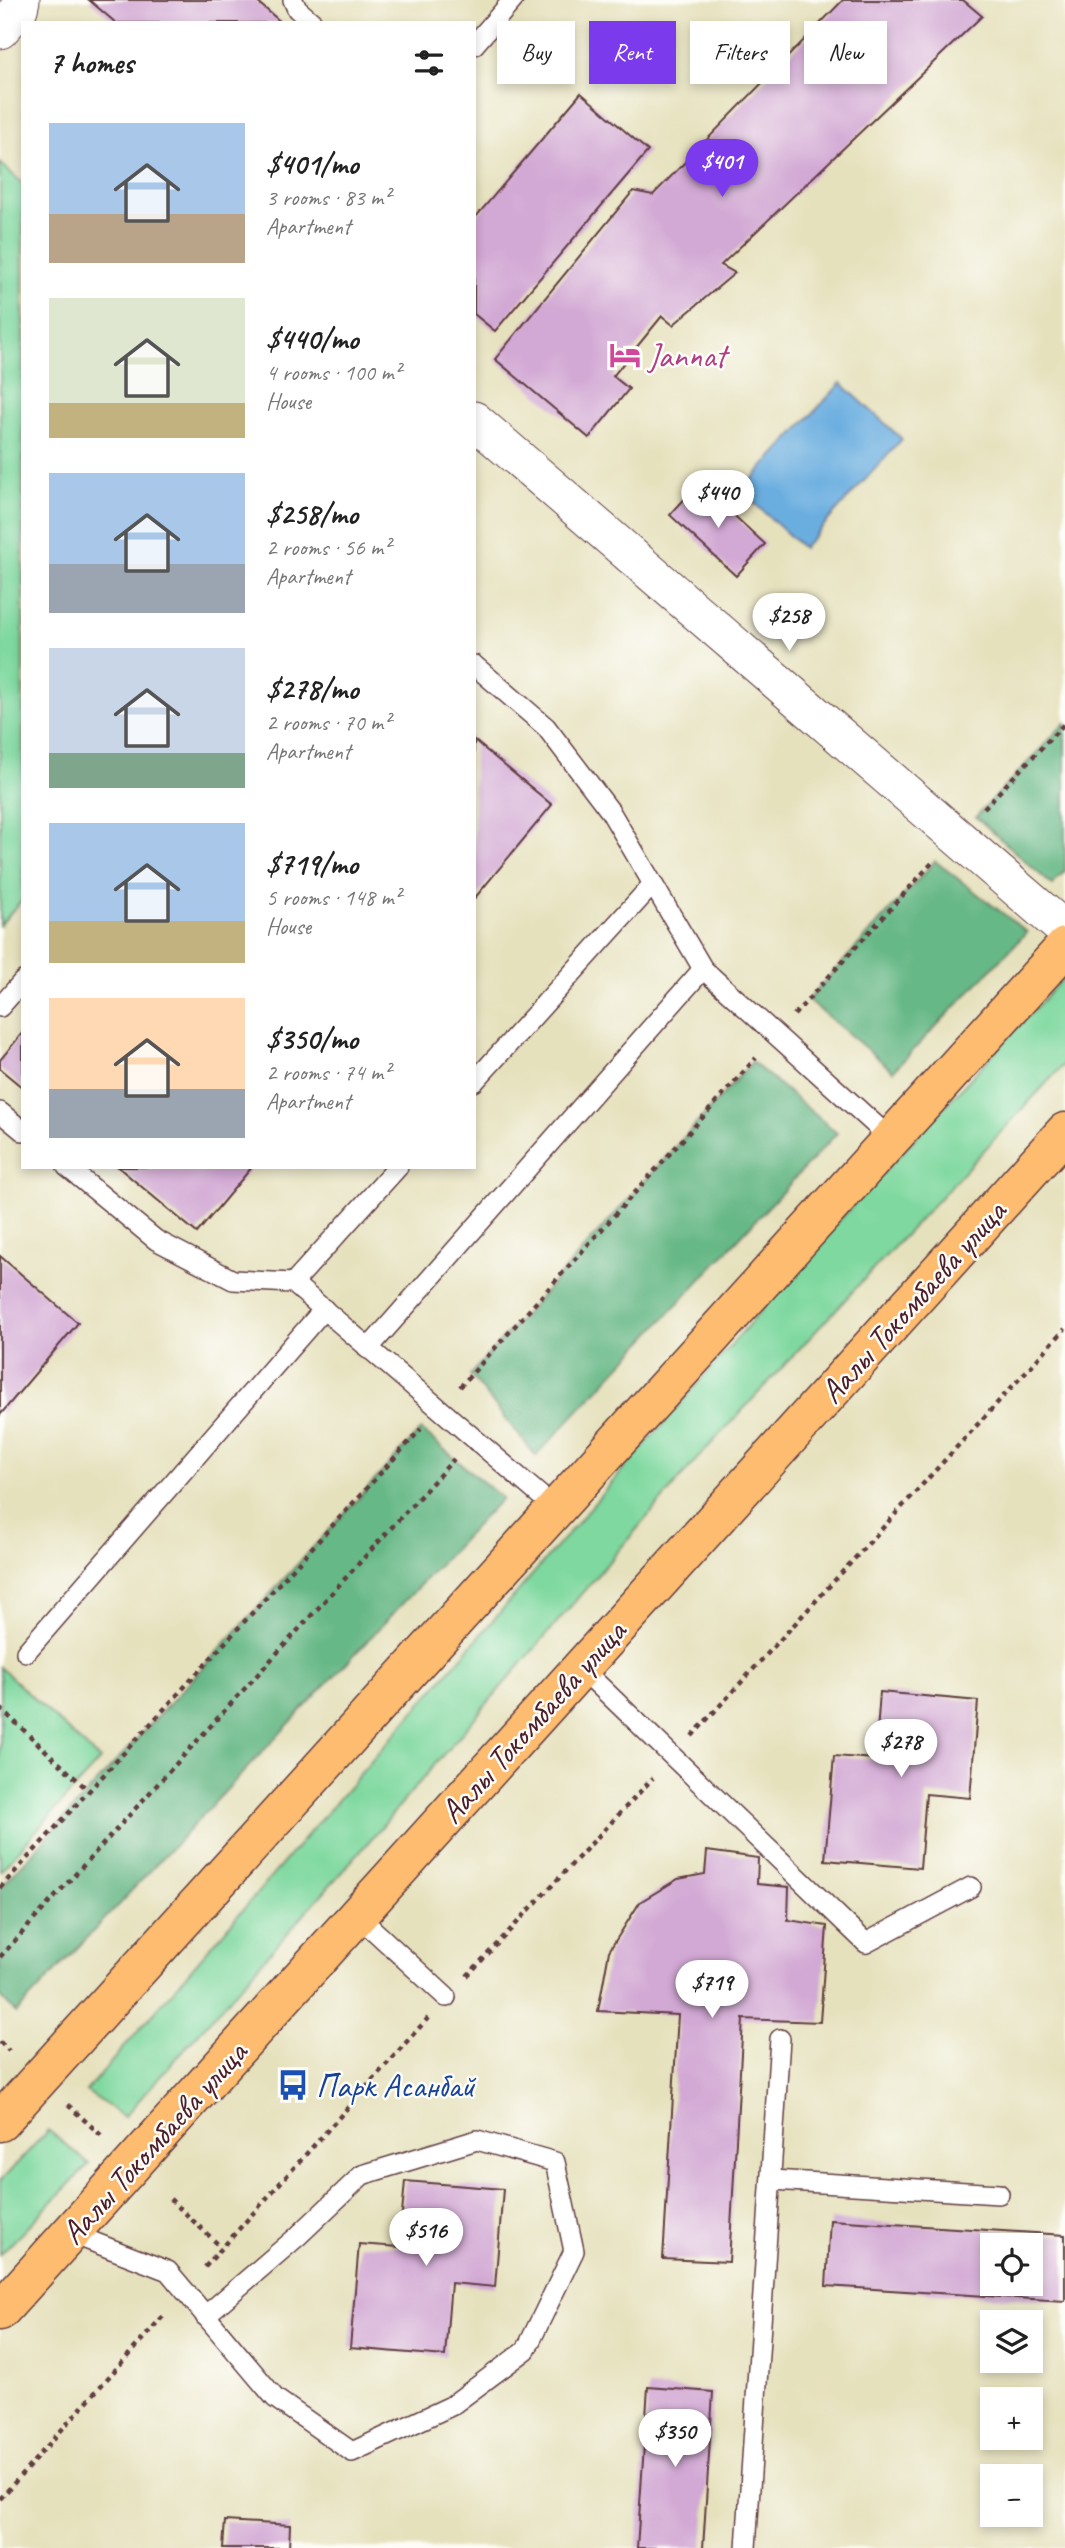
<!DOCTYPE html>
<html lang="en">
<head>
<meta charset="utf-8">
<style>
	body { margin:0; font-family:Caveat,sans-serif; background:#f2f2f2; color:#222; height:100vh; display:flex; flex-direction:column; font-size:26px; white-space:nowrap }
	* { box-sizing:border-box; margin:0 }
	p { font-size:23px; color:#767676 }
	.icon { flex:none; width:38px; height:38px; fill:none; stroke:currentColor; stroke-width:2; stroke-linecap:round; stroke-linejoin:round }
	.map { position:relative; flex:1; overflow:hidden }
	.drawer { position:absolute; left:21px; top:21px; width:455px; height:1148px; display:flex; flex-direction:column; background:#fff; border-radius:0px; box-shadow:0 4px 10px #0003 }
	.drawer>* { flex:none }
	.top-card { position:absolute; left:497px; top:21px; width:462px; height:63px; display:flex; gap:14px }
	.controls { position:absolute; left:980px; top:2233px; display:grid; gap:14px }
	.controls a { display:grid; place-items:center; width:63px; height:63px; border-radius:0px; background:#fff; box-shadow:0 4px 10px #0003; font-size:35px }
	.price { position:absolute; translate:-50% -60px; padding:0 16px; border-radius:24px; background:#fff; color:#222; font-size:23px; line-height:46px; filter:drop-shadow(0 2px 4px #0008) }
	.price::after { content:''; position:absolute; left:50%; top:42px; width:21px; height:16px; margin-left:-10px; background:inherit; clip-path:polygon(0 0,100% 0,50% 100%) }
	.price.selected { background:#7c3aed; color:#fff }
	ul { padding:0; list-style:none }
	li { display:flex; align-items:center; gap:21px; height:175px; padding:0 28px }
	li span { display:grid; place-items:center; flex:none; width:196px; height:140px; border-radius:0px; color:#555 }
	li>.icon { margin-inline-start:auto }
	span .icon { width:84px; height:84px; fill:#fffc; stroke-width:1 }
	li b { font-size:30px }
	h2 { display:flex; justify-content:space-between; align-items:center; height:84px; padding:0 28px; font-size:30px }
	.pill { padding:0 24px; border-radius:0px; background:#fff; box-shadow:0 4px 10px #0003; font-size:24px; line-height:63px }
	.pill.selected { background:#7c3aed; color:#fff }
	.map>svg:first-child { display:block }
	.green { fill:#7ed89f; stroke:#647c65; stroke-width:2 }
	.forest { fill:#66b886; stroke:#586c58; stroke-width:2 }
	.water { fill:#6baee0; stroke:#5a6686; stroke-width:2 }
	.building { fill:#d2a8d4; fill-rule:evenodd }
	.lines { fill:none; stroke-linecap:round; stroke-linejoin:round }
	.service-casing { stroke:#613c41; stroke-width:22 }
	.minor-casing { stroke:#613c41; stroke-width:39 }
	.primary-casing { stroke:#613c41; stroke-width:41 }
	.path { stroke:#613c41; stroke-width:4.5; stroke-dasharray:5 5; stroke-linecap:butt }
	.service { stroke:#fff; stroke-width:19 }
	.minor { stroke:#fff; stroke-width:37 }
	.primary { stroke:#fdbc6f; stroke-width:38 }
	.labels { text-anchor:middle; stroke-width:5; stroke-linejoin:round; paint-order:stroke }
	.hotel-label { font-size:33px; fill:#b23c85; stroke:#fdfcf7; text-anchor:start }
	.street-label { font-size:33px; fill:#4a1f2b; stroke:#fdfcf7 }
	.transit-label { font-size:33px; fill:#164399; stroke:#fdfcf7; text-anchor:start }
</style>
</head>
<body>
<div class="map">
<svg width="1065" height="2548" viewBox="0 0 1065 2548">
	<rect width="100%" height="100%" fill="#fdfcf7"/>
	<filter id="ink" filterUnits="userSpaceOnUse"><feTurbulence type="fractalNoise" baseFrequency=".0143" numOctaves="2"/><feDisplacementMap in="SourceGraphic" scale="14" xChannelSelector="R" yChannelSelector="G"/><feConvolveMatrix kernelMatrix="1 2 1 2 8 2 1 2 1" color-interpolation-filters="sRGB"/></filter>
	<filter id="wash" filterUnits="userSpaceOnUse"><feTurbulence type="fractalNoise" baseFrequency=".00686" numOctaves="4" result="noise"/><feDisplacementMap in="SourceGraphic" scale="28" xChannelSelector="R" yChannelSelector="G"/><feGaussianBlur stdDeviation="1.57" result="paint"/><feColorMatrix in="noise" values="0 0 0 0 0 0 0 0 0 0 0 0 0 0 0 0 0 1.4 0 .05"/><feComposite in="paint" operator="in"/></filter>
	<g filter="url(#wash)">
		<rect width="100%" height="100%" fill="#e6e1bd"/>
		<g class="green">
			<polygon points="0,163 23,184 23,899 0,925"/>
			<polygon points="1065,976 1065,1063 697,1459 370,1840 124,2117 86,2091 834,1226"/>
			<polygon points="0,1667 100,1760 0,1871"/>
			<polygon points="48,2130 89,2164 0,2255 0,2182"/>
		</g>
		<g class="forest">
			<polygon points="1065,723 1065,871 1052,885 976,817"/>
			<polygon points="935,861 1027,932 893,1071 808,1000"/>
			<polygon points="752,1062 837,1133 536,1456 470,1375"/>
			<polygon points="421,1430 502,1498 16,2013 0,1996 0,1888"/>
		</g>
		<polygon class="water" points="841,383 902,439 803,548 741,491"/>
		<g id="blocks">
			<g class="building">
				<polygon points="89,0 255,0 282,23 116,23"/>
				<polygon points="843,0 963,0 982,16 721,265 735,273 673,325 662,316 613,376 629,389 589,438 495,359 633,191 653,195"/>
				<polygon points="581,93 648,151 495,331 474,314 474,219"/>
				<polygon points="699,483 765,544 736,576 670,515"/>
				<polygon points="474,740 552,805 474,899"/>
				<polygon points="23,1032 23,1088 0,1069 0,1060"/>
				<polygon points="118,1167 252,1167 197,1233"/>
				<polygon points="0,1256 78,1323 0,1415"/>
				<polygon points="880,1692 978,1701 970,1798 926,1794 920,1868 825,1860 834,1756 875,1759"/>
				<polygon points="707,1851 758,1858 757,1884 789,1887 788,1920 827,1926 820,2022 743,2019 729,2262 663,2259 678,2015 598,2011 609,1951 640,1902 678,1879 705,1874"/>
				<polygon points="405,2181 503,2189 495,2287 451,2283 445,2356 350,2348 359,2244 399,2247"/>
				<path d="M830,2220L1065,2235V2301L826,2286ZM992,2245H1031V2284H992Z"/>
				<polygon points="648,2387 713,2392 703,2548 637,2548"/>
				<polygon points="225,2521 290,2525 289,2548 223,2548"/>
			</g>
		</g>
	</g>
	<g filter="url(#ink)">
		<use href="#blocks" fill-opacity="0" stroke="#613c41" stroke-width="2"/>
		<g class="lines">
			<defs>
				<g id="service">
					<polyline points="293,0 297,9 313,23"/>
					<polyline points="474,45 513,0"/>
					<polyline points="474,665 546,727 610,811 703,969 891,1139"/>
					<polyline points="0,1007 23,981"/>
					<polyline points="474,1082 652,885"/>
					<polyline points="0,1112 23,1131"/>
					<polyline points="67,1167 156,1240 233,1280 293,1283 556,1509"/>
					<polyline points="293,1283 398,1167"/>
					<polyline points="368,1349 703,969"/>
					<polyline points="26,1652 324,1309"/>
					<polyline points="581,1668 866,1943 971,1887"/>
					<polyline points="357,1915 446,1997"/>
					<polyline points="773,2180 999,2194"/>
					<polyline points="70,2233 168,2271 275,2398 352,2452 451,2406 526,2350 574,2251 555,2162 477,2140 362,2175 298,2236 205,2316"/>
					<polyline points="746,2548 780,2039"/>
				</g>
				<g id="minor">
					<polyline points="0,30 19,9 21,0"/>
					<polyline points="474,420 1065,930"/>
				</g>
				<g id="primary">
					<polyline points="0,2122 1065,947"/>
					<polyline points="0,2311 1065,1132"/>
				</g>
			</defs>
			<use href="#service" class="service-casing"/>
			<use href="#minor" class="minor-casing"/>
			<use href="#primary" class="primary-casing"/>
			<g class="path">
				<polyline points="984,808 1065,723"/>
				<polyline points="794,1015 932,863"/>
				<polyline points="460,1387 756,1058"/>
				<polyline points="0,1708 89,1791"/>
				<polyline points="692,1736 1065,1329"/>
				<polyline points="0,1888 421,1429"/>
				<polyline points="0,1957 454,1459"/>
				<polyline points="467,1976 653,1778"/>
				<polyline points="0,2042 9,2051"/>
				<polyline points="68,2105 103,2137"/>
				<polyline points="170,2199 221,2247"/>
				<polyline points="205,2267 428,2018"/>
				<polyline points="0,2499 165,2314"/>
			</g>
			<use href="#service" class="service"/>
			<use href="#minor" class="minor"/>
			<use href="#primary" class="primary"/>
		</g>
	</g>
	<defs>
		<symbol id="hotel-bare" viewBox="-9 -9 18 18"><path d="M-6-4.5h1.5V1H6V5H4.5V3h-9V5H-6ZM-4 0a1.8 1.8 0 1 1 3.6 0ZM.5 0V-2.5h3Q6-2.5 6 0Z" fill="#d1479c" stroke="#fdfcf7" stroke-width="2.5" paint-order="stroke"/></symbol>
		<symbol id="bus-bare" viewBox="-9 -9 18 18"><path d="M-5-6H5V4H4V6H2V4H-2V6H-4V4H-5ZM-3.5-4V0h7V-4ZM-3.5 1.2v1.5H-2V1.2ZM2 1.2v1.5H3.5V1.2Z" fill="#1a4fb4" stroke="#fdfcf7" stroke-width="2.5" paint-order="stroke"/></symbol>
	</defs>
	<g fill-rule="evenodd">
		<use href="#hotel-bare" x="603" y="333" width="44" height="44"/>
		<use href="#bus-bare" x="271" y="2063" width="44" height="44"/>
	</g>
	<g class="labels">
		<g class="hotel-label">
			<text x="648" y="367">Jannat</text>
		</g>
		<g class="street-label">
			<text transform="translate(912 1301) rotate(-48)" y="12">Аалы Токомбаева улица</text>
			<text transform="translate(532 1721) rotate(-48)" y="12">Аалы Токомбаева улица</text>
			<text transform="translate(153 2142) rotate(-48)" y="12">Аалы Токомбаева улица</text>
		</g>
		<g class="transit-label">
			<text x="316" y="2097">Парк Асанбай</text>
		</g>
	</g>
</svg>
<div class="controls">
<a><svg class="icon" aria-label="locate" viewBox="0 0 24 24"><circle cx="12" cy="12" r="6"/><path d="M12 2v4M12 18v4M2 12h4M18 12h4"/></svg></a>
<a><svg class="icon" aria-label="layers" viewBox="0 0 24 24"><path d="M12 4l9 5-9 5-9-5zM3 14l9 5 9-5"/></svg></a>
<a>+</a>
<a>−</a>
</div>
<b class="price selected" style="left:722px;top:199px">$401</b>
<b class="price" style="left:718px;top:530px">$440</b>
<b class="price" style="left:789px;top:653px">$258</b>
<b class="price" style="left:901px;top:1779px">$278</b>
<b class="price" style="left:712px;top:2020px">$719</b>
<b class="price" style="left:426px;top:2268px">$516</b>
<b class="price" style="left:675px;top:2469px">$350</b>
<div class="top-card">
<a class="pill">Buy</a>
<a class="pill selected">Rent</a>
<a class="pill">Filters</a>
<a class="pill">New</a>
</div>
<section class="drawer">
<h2>7 homes<svg class="icon" aria-label="filters" viewBox="0 0 24 24"><path d="M4 7h16M4 17h16"/><circle cx="9" cy="7" r="2"/><circle cx="15" cy="17" r="2"/></svg></h2>
<ul>
<li><span style="background:linear-gradient(#a9c7e8 65%,#b9a48a 0)"><svg class="icon" aria-label="home" viewBox="0 0 24 24"><path d="M3 11l9-7 9 7M6 9v11h12V9"/></svg></span><div><b>$401/mo</b><p>3 rooms · 83 m²</p><p>Apartment</p></div></li>
<li><span style="background:linear-gradient(#dfe7d0 75%,#c2b280 0)"><svg class="icon" aria-label="home" viewBox="0 0 24 24"><path d="M3 11l9-7 9 7M6 9v11h12V9"/></svg></span><div><b>$440/mo</b><p>4 rooms · 100 m²</p><p>House</p></div></li>
<li><span style="background:linear-gradient(#a9c7e8 65%,#9aa5b1 0)"><svg class="icon" aria-label="home" viewBox="0 0 24 24"><path d="M3 11l9-7 9 7M6 9v11h12V9"/></svg></span><div><b>$258/mo</b><p>2 rooms · 56 m²</p><p>Apartment</p></div></li>
<li><span style="background:linear-gradient(#c9d6e8 75%,#7fa58c 0)"><svg class="icon" aria-label="home" viewBox="0 0 24 24"><path d="M3 11l9-7 9 7M6 9v11h12V9"/></svg></span><div><b>$278/mo</b><p>2 rooms · 70 m²</p><p>Apartment</p></div></li>
<li><span style="background:linear-gradient(#a9c7e8 70%,#c2b280 0)"><svg class="icon" aria-label="home" viewBox="0 0 24 24"><path d="M3 11l9-7 9 7M6 9v11h12V9"/></svg></span><div><b>$719/mo</b><p>5 rooms · 148 m²</p><p>House</p></div></li>
<li><span style="background:linear-gradient(#ffd9b3 65%,#9aa5b1 0)"><svg class="icon" aria-label="home" viewBox="0 0 24 24"><path d="M3 11l9-7 9 7M6 9v11h12V9"/></svg></span><div><b>$350/mo</b><p>2 rooms · 74 m²</p><p>Apartment</p></div></li>
</ul>
</section>
</div>
</body>
</html>
